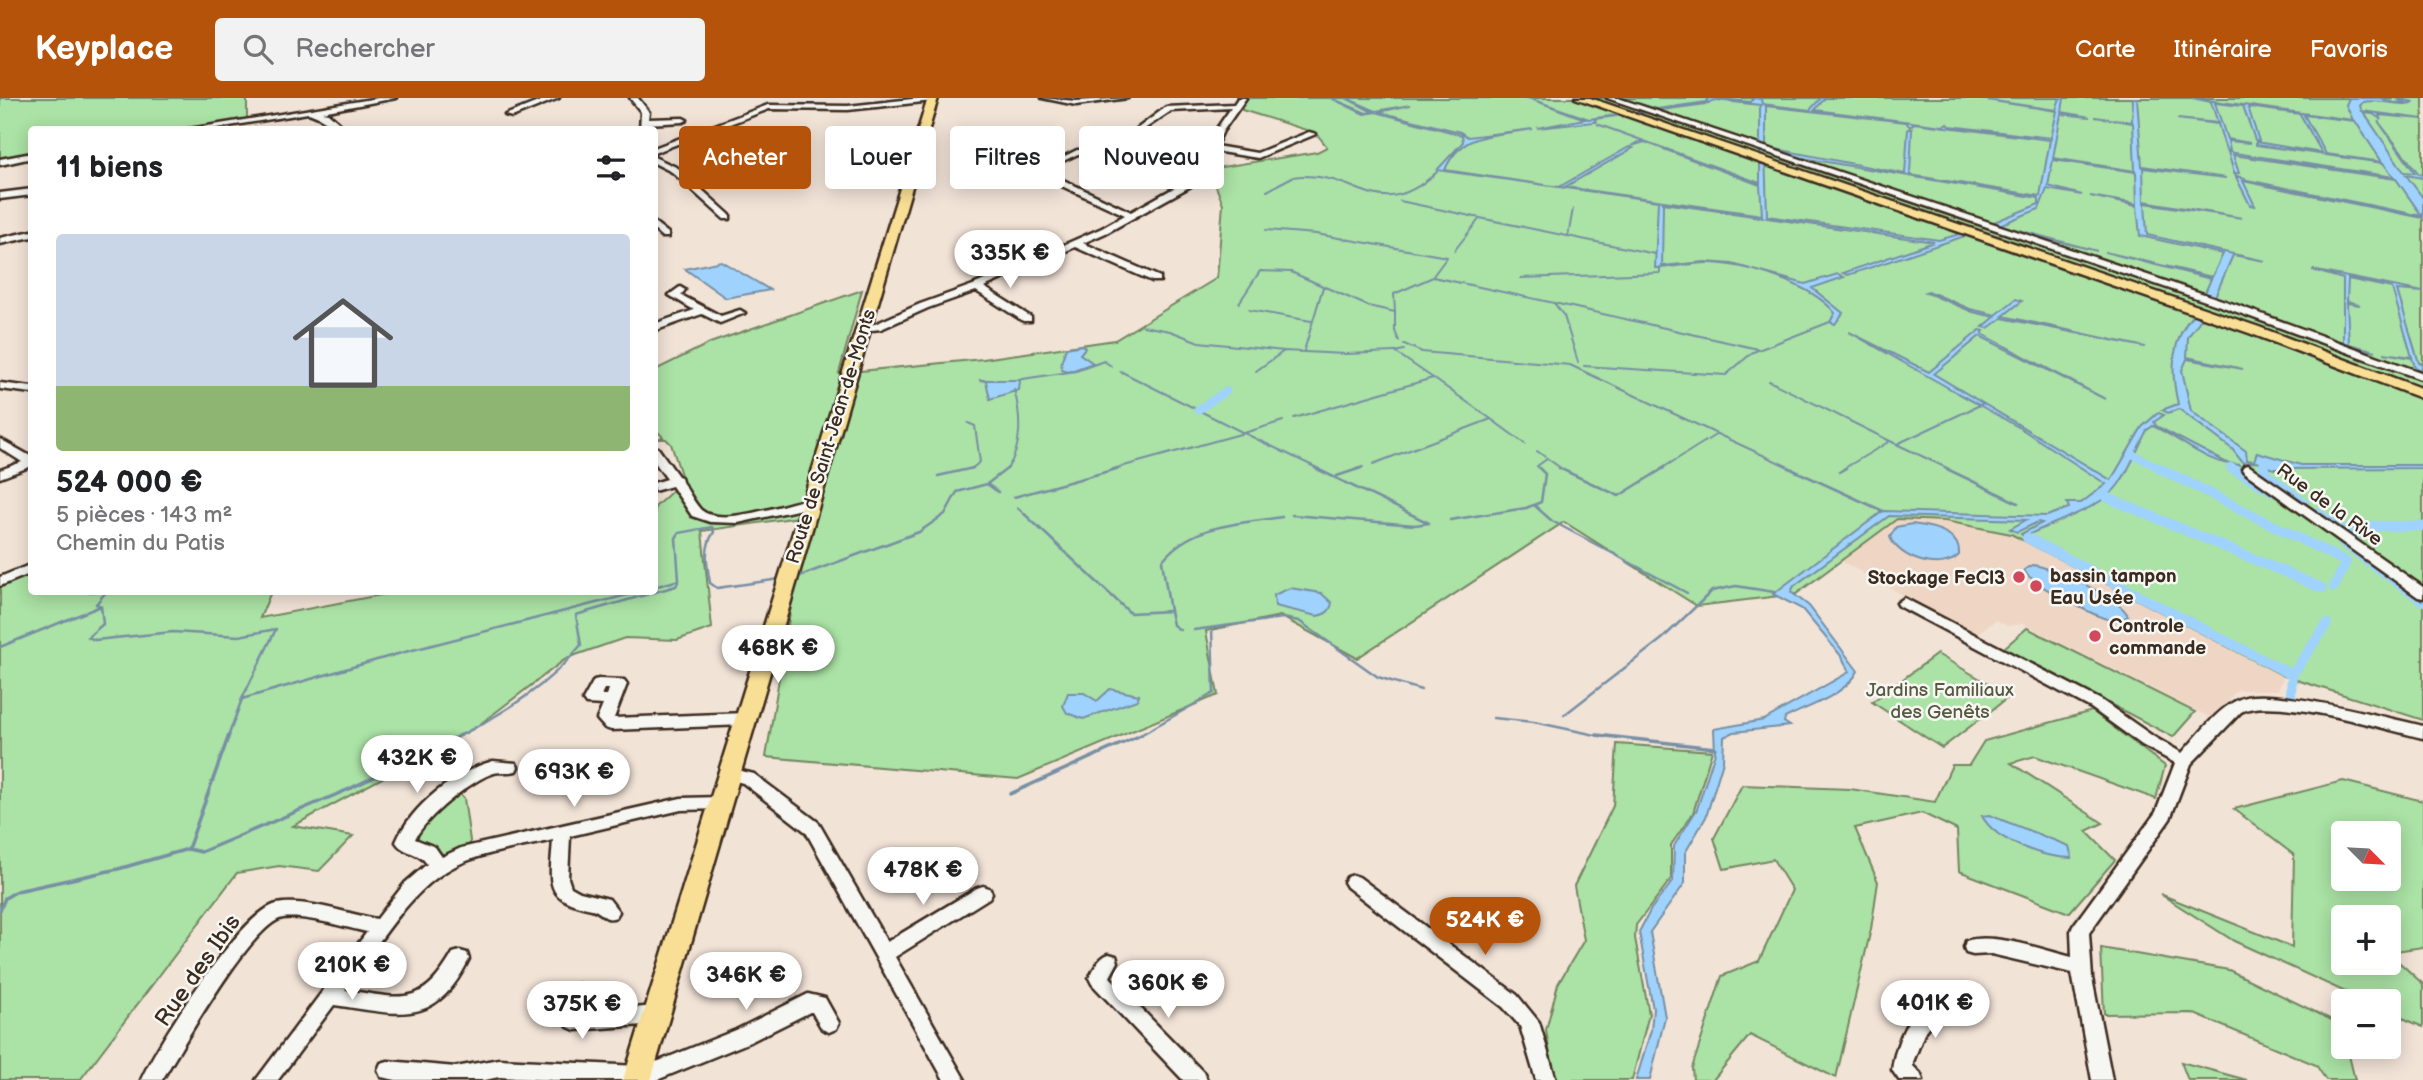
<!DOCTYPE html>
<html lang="fr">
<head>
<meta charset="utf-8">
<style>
	body { margin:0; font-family:"Balsamiq Sans",sans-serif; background:#f2f2f2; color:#202124; height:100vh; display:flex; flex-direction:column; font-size:26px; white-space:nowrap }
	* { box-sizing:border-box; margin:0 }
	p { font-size:23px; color:#757577 }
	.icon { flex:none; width:38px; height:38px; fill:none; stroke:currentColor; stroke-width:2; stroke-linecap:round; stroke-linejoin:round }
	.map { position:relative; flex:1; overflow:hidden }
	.panel { position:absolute; left:28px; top:28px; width:630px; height:469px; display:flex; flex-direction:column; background:#fff; border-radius:7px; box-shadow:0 4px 18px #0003 }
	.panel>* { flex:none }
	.banner { position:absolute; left:679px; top:28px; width:665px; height:63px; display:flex; gap:14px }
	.needle { width:46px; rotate:114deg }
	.controls { position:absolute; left:2331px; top:723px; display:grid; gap:14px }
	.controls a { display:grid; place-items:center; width:70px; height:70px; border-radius:7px; background:#fff; box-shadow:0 4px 18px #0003; font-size:35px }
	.price { position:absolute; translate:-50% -60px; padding:0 16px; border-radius:24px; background:#fff; color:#222; font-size:23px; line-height:46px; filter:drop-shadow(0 2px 4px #0008) }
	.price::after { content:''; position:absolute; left:50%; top:42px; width:21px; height:16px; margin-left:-10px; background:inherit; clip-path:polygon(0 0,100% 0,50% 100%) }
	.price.current { background:#b45309; color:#fff }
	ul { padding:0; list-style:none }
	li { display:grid; align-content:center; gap:14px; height:371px; padding:0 28px }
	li+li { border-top:2px solid #e0e0e0 }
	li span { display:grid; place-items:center; height:217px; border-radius:7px; color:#555 }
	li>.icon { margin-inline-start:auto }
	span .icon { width:126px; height:126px; fill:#fffc; stroke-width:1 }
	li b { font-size:30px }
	h2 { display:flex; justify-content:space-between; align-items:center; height:84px; padding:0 28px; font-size:30px }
	.chip { padding:0 24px; border-radius:7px; background:#fff; box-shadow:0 4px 18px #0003; font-size:24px; line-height:63px }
	.chip.current { background:#b45309; color:#fff }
	header { display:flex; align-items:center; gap:42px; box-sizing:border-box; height:98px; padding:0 35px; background:#b45309; color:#fff }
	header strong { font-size:33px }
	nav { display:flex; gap:38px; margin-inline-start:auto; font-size:24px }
	.search { width:490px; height:63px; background:#f2f2f2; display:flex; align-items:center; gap:18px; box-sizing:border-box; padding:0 24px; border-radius:7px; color:#757577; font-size:26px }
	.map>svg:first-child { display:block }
	.built { fill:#efd6c4 }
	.green { fill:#abe2a5; stroke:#738662; stroke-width:2; fill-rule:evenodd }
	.water { fill:#9fd3fd; stroke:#778fa4; stroke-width:2; fill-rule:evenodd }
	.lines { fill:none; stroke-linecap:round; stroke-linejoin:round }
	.stream-far2 { stroke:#778fa4; stroke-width:2 }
	.stream-far1 { stroke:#778fa4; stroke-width:2.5 }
	.stream { stroke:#778fa4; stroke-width:3.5 }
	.canal-far1 { stroke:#9fd3fd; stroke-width:8 }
	.canal { stroke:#9fd3fd; stroke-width:10 }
	.minor-casing { stroke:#3b2a1e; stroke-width:5 }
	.major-casing { stroke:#3b2a1e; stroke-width:5 }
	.minor { fill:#f6f6f2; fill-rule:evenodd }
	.major { fill:#f9df96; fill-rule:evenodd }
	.poi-dot { fill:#d1495b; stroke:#f6f6f2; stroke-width:2.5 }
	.labels { text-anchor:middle; stroke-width:5; stroke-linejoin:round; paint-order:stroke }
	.street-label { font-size:19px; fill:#3b2a1e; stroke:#f6f6f2 }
	.poi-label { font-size:19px; font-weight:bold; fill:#3b2a1e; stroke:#f6f6f2; text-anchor:start }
	.park-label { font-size:19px; fill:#575840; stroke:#f6f6f2 }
	.near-street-label { font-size:23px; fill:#3b2a1e; stroke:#f6f6f2 }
</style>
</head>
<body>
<header>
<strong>Keyplace</strong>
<div class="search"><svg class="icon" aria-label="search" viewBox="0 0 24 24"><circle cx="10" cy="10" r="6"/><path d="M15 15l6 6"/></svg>Rechercher</div>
<nav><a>Carte</a><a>Itinéraire</a><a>Favoris</a></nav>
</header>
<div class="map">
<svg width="2423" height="982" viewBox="0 0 2423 982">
	<rect width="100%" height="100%" fill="#f2e3d7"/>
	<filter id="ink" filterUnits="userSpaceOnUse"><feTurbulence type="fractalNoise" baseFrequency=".0143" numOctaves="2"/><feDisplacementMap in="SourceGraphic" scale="14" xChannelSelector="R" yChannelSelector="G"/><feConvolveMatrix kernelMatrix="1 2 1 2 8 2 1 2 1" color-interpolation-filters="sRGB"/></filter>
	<g filter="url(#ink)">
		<polygon class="built" points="1897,421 1945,423 2011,436 2284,578 2278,592 2237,592 2213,621 2023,526 2007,528 1996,522 1978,535 1972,535 1841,463 1887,424"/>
		<g class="green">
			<polygon points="0,0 247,0 247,22 212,29 212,32 32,32 31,56 0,63"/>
			<polygon points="1244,0 2423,0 2423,622 2284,578 2011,436 1945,423 1897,421 1796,496 1697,508 1564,424 1357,560 1280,518 1206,533 1218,597 1018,681 766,659 806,418 702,433 712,530 677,542 625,540 567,560 475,630 293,728 353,738 319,773 279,768 237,775 80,982 0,982 0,478 31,465 32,494 271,494 260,520 396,494 654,494 655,409 683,383 671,346 666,341 657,341 663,339 655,331 655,272 710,245 862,192 839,275 983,261 1115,242 1217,180 1223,106 1209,71 1317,54 1327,49 1316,35 1242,12"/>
			<polygon points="2027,530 2195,614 2173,639 2004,550"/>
			<polygon points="1937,556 2010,598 1942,650 1872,604"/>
			<polygon points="2092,613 2165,668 2156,701 2035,658 2011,665 2103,725 2086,733 2115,762 2069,815 1959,773 1957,732 1922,715 1855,730 1878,784 1871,831 1836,980 1750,937 1713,982 1693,982 1692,970 1722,878 1759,863 1792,792 1773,761 1724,771 1714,740 1742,687 1850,691 1935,704 1952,667 1969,667 1984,643"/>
			<polygon points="1617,646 1712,653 1693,715 1671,747 1671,781 1636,827 1635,840 1649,916 1632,982 1554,982 1546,932 1558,886 1584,842 1574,788 1613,708"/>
			<path d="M2343,683L2423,703V849L2389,854V819H2343V864H2389V855L2423,886V929L2389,914V903H2365L2234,843L2160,796L2292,849L2294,757L2234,711ZM2343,735H2389V780H2343Z"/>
			<polygon points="458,694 464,700 471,750 443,756 412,743 416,731"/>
			<polygon points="2101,850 2229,872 2342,927 2343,948 2347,949 2355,982 2326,982 2316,967 2192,915 2104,916"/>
			<polygon points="2181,964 2247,982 2188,982"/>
		</g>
		<g class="water">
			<path d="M1331,0L1366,15L1373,14L1346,0L1376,13L1410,7L1379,14L1460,34L1468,39L1533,31C1496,38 1461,33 1445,72L1559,89L1629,49L1633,50L1565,89L1762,117L1760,87L1645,44L1631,48L1641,42L1597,26L1760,85V7L1715,2L1706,6L1594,21L1596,24H1594L1537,30L1585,21L1528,0L1589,21L1652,12L1619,0L1657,11L1707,4L1708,0L1751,4L1754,0L1761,1L1762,6L1810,12L1821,0H1825L1815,12L1943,28L1947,25L1950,28L2051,40L2057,13L1974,0L2056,12L2060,0H2064L2062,14L2090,19L2061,16L2053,60L2135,73L2133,25L2095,19L2132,24L2133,0H2137L2142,68L2226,80L2143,70L2144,103L2242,120L2145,105L2147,137L2265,163L2233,157L2214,201L2204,197L2211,181L2105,154L2212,179L2223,156L2140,138L2137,108L2090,98L2137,106L2136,74L2053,62L2048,88L2082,97L2047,91L2039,111L1999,127L2097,153L1989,126L2039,106V100L1803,60L1765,51L1767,118L1939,142L1963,135L1968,137L1848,177L1843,175L1934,144L1663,105L1662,168L1705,164L1732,166L1805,186L1838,176L1844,179L1812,190L1843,215L1835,226L1830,224L1835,215C1812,186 1746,166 1710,165C1692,164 1673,170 1655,170L1658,103L1437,72L1463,44L1462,37L1376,14L1364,16ZM1766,8L1906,24L1910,29L1914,25L2050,42L2040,98L1910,77L1912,31H1908L1905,76L1766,49Z"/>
			<path d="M2192,0L2353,22L2346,7L2349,0H2381L2394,5L2404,4L2395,0L2413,4C2402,10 2379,0 2363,4L2360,8L2362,13L2423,21L2379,17L2382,22L2373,16L2364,15L2404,74L2415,75L2378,23L2419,76L2423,77V80L2406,77L2423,100V120L2243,83L2255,108L2250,107L2235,77L2247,82L2422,118L2396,81L2233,57L2239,75H2234L2228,54L2394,79L2383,65L2256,47V44L2322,55L2300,16L2248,9L2259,43L2255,42L2243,8L2215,5L2227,41L2250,45L2228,43L2230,53L2226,52L2218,26L2177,21L2218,25L2211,4ZM2304,17L2355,23L2382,64L2326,56Z"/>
			<polygon points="721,163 770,192 726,200 685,171"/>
			<polygon points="2312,172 2423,194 2397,192 2419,265 2423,266 2421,272 2415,269 2412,260 2384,255 2412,259 2392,190 2348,181 2347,203 2360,207 2347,205 2349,246 2376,253 2343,247 2343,181"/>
			<polygon points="1928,193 1970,211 1996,217 2016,201 2022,203 2003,218 2145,249 2002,220 1988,230 1983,229 1995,219 1973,214 1925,194"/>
			<path d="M2194,215L2203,218L2188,239L2187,259L2243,271L2187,261L2182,272L2191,313L2246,353L2247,362L2254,363L2257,354L2301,367H2423V370L2274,371L2257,364L2243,365L2232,351L2179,311L2168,315L2162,312L2178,306C2170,272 2171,242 2194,215Z"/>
			<path d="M1980,232L1984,233L1982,236L2105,301L1980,238L1934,276L2111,382L2142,329L2158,315L2164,317L2154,324L2156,328L2227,365L2240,367C2209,368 2180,340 2153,328L2147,332C2138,349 2131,369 2119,386C2101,412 2051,424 2024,439L2021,436L2042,425L2038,424L2017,434L2010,431L2026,422L1889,418L1794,488L1791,494L1809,508L1858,573C1846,597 1808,608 1785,620L1784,624L1790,628L1734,634L1724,639L1723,663L1706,719L1685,755V785L1650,834L1665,919L1650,982H1636L1651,932L1653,911L1639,834L1651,811L1673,783L1674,748L1697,711L1715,654L1714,631L1764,622L1849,574L1842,559L1802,511L1773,496L1883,413L2047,418L2069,410L2067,405H2081L2106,386L2020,330L1849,234L1929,274Z"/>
			<polygon points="1082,247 1085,250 1080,256 1093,265 1068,274 1062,272 1061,265 1066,250"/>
			<polygon points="979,282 1020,282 1019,292 990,301 986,283"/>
			<path d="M1912,426C1930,428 1961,434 1959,457C1941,475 1899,461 1890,439L1896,429Z"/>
			<path d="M2033,467C2052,469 2122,501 2128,518C2121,523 2115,523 2107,521C2091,516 2029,485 2024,472Z"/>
			<path d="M1290,490L1321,495L1332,505C1330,514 1326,516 1317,518L1275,508L1274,497Z"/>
			<polygon points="1110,591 1139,597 1137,602 1083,621 1067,615 1063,608 1068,595 1084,595 1097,603"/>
			<path d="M1989,717L2069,748L2072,760C2044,760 1996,744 1982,718Z"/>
		</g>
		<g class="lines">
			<g class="stream-far2">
				<path d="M1267,93C1277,88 1289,78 1301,78C1361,76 1378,127 1437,74"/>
				<polyline points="1400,103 1480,120"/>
				<polyline points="1266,132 1316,136 1447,159 1433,178"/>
				<polyline points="1568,138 1573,111"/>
				<polyline points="1454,153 1480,120 1655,156"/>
				<polyline points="1521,180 1660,175 1660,169"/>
				<polyline points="1239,205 1260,173 1291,174 1368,208 1395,214 1395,233 1399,243"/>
				<polyline points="1554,205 1758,251"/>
				<polyline points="1249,212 1311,223"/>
				<polyline points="1395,214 1394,196 1433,179 1554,205 1564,218 1578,264"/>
				<polyline points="1143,228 1170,233 1199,244 1284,253"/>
				<polyline points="1404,246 1422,254 1570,267 1717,336 1661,371"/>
				<polyline points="1404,252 1395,254 1433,280"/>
				<polyline points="1304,253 1323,189"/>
				<polyline points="1584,268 1726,277 1753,254 1830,224"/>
				<polyline points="1256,273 1284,253 1345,256 1395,254"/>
				<polyline points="1016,282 1076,273 1104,263 1111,268"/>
				<polyline points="1769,283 1890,343 1843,371"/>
				<polyline points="1294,320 1433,280 1491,321 1373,366"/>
				<polyline points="1491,321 1525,346"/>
				<polyline points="1283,323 1244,335 1319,371"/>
				<polyline points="968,325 975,328 980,364 971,371"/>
				<polyline points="1717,336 1793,371"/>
				<polyline points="1890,343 1949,371"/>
				<polyline points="1897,346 1982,306"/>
				<polyline points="1537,353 1562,371"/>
				<path d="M1007,371C1023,349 1021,317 1014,291"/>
				<polyline points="1113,371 1244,335 1120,273"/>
				<polyline points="1356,371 1363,369"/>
				<polyline points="1540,371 1537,368 1547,361"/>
			</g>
			<g class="stream-far1">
				<polyline points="1559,370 1619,398 1664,370"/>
				<polyline points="1789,370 1883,413 1880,414"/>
				<polyline points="1945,370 2018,405"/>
				<polyline points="1839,374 1846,370"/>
				<polyline points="938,378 973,370"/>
				<polyline points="1337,378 1361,370"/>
				<polyline points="987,386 1008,370"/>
				<polyline points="1014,399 1120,370"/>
				<polyline points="1534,407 1552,423 1687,495"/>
				<polyline points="1018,410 1130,515 1170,513 1173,527 1180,532"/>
				<polyline points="1292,417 1415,427 1429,425 1315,370"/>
				<polyline points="1450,422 1526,410 1541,404 1545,376 1539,370"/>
				<polyline points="797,479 919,434 945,416 957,394 987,386 998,394"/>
				<path d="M654,489L679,482L676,440L679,435L712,429L714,434C703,450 707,467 710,485L717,490L780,481"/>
				<polyline points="101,508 96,506 106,494"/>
				<path d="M1170,513L1162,463C1191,426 1238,426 1282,419"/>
				<polyline points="1194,532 1283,520 1299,523 1378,579 1421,592"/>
				<polyline points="0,549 101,508 103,526 88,539 95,542 173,534 239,538 276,531 242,601"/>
				<polyline points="1564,617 1662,541 1712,493 1736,488 1774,494"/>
				<polyline points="1493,620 1534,624 1605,639"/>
				<polyline points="228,639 242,601 401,555 639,494"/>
				<path d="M457,639C504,615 548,588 581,547L576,517L676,488L679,482"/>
				<polyline points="1137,639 1214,595 1212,530"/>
			</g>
			<g class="stream">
				<polyline points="1597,637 1715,650"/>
				<polyline points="1010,696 1141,637"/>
				<polyline points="188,751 201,754 237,739 347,692 461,637"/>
				<polyline points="0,812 5,800 17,793 118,771 188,751 229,637"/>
			</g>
			<g class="canal-far1">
				<polyline points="1198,312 1226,293"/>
				<polyline points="2134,357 2162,371"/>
				<polyline points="2263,367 2265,371"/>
				<polyline points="2231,370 2233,371"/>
			</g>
			<g class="canal">
				<polyline points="2159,370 2346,464 2334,489"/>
				<polyline points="2231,370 2274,394"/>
				<polyline points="2264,370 2267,377 2304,405"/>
				<polyline points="2106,399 2322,490"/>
				<polyline points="2317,414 2355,442"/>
				<polyline points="2351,428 2423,428"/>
				<polyline points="2027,440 2292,577 2291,597"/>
				<polyline points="2343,445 2423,503"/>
				<polyline points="2292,577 2327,526"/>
			</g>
			<defs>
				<g id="minor">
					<path d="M378,0H396L322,14L328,15L347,32C333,32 324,19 308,15L205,32H183Z"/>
					<polygon points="548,0 559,0 512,19 505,17"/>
					<polygon points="630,0 638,0 649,14 648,21 683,20 687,22 683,24 647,26 646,32 640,32 641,14"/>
					<polygon points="921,0 937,1 933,3 848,12 769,11 654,55 654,50 768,7 848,8"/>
					<polygon points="1042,0 1076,3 1128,0 1076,7"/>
					<polygon points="1238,0 1246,0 1223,33 1216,48 1257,55 1309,34 1316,36 1258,60 1214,53 1202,77 1191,88 1108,134 1083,145 1160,179 1160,183 1152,183 1075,149 984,189 1031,219 1031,223 1023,223 976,193 928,210 881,231 863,233 858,230 863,227 875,226 920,206 973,187 1102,130 1125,117 1053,84 1053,80 1059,80 1131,114 1174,90 1180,86 1122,56 1078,56 1063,63 1059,61 1077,52 1123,52 1186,82 1194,76 1215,33 1231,10 1171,13 1131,40 1098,51 1094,49 1134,33 1166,9 1234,6"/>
					<polygon points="1607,0 1618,0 2234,206 2423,275 2423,282 2226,210"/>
					<polygon points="32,55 32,60 0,67 0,61"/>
					<polygon points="654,59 678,70 730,117 730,121 724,121 672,74 654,65"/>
					<polygon points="32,91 32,97 0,101 0,95"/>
					<polygon points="654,124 668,135 668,139 662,139 654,132"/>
					<polygon points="32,133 32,139 0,146 0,140"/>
					<polygon points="680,189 685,192 681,197 721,218 740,212 745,215 720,225 702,216 654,233 654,226 694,212 669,197"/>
					<polygon points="0,285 32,289 32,295 0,291"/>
					<polygon points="0,341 32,359 32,368 0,380 0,372 22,364 0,350"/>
					<path d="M654,349L658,350L678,378L681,379L682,384C688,392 694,405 701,412C722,430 784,405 810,401L816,405L815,408L738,425L710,424L692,418L672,388L654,393V385L667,381L654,363Z"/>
					<polygon points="2248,367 2423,489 2423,500 2418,499 2244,374 2242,371 2244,368"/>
					<polygon points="32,466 32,475 0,488 0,479"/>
					<path d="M1904,500L2101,602L2154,639L2182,655C2199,637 2218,609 2242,600C2272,589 2387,620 2423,628V640C2384,631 2273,597 2241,614L2191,666L2170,721L2089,835L2092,880L2112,982H2092L2072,875L1991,856L1973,857L1966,855L1964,849L1966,843C1994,834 2043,852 2072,859L2071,833L2073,828L2156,714L2175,665L2142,647L2091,610L1899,508L1897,505Z"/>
					<path d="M599,581L624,582L627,586L614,620L746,615L752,617L754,621L752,625L746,627L611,632L605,630L597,621L603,607L586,606L583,602L594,582ZM604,591H609L607,597H601Z"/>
					<path d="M493,663L516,665L518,669L516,673C508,675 501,673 494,675C472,681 425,720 415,741L435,749L442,759L461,750L681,700L720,699L726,701L728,705L726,709L720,711L681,712L570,738L568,780L571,789L580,794L609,801L619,814L616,819C604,824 603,814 592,811C543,801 550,786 553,742C525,749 490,753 464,764C413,784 378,848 345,892C402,900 421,911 453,855L460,853L467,855L469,861C435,931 399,916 334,907L278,982H256L367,834C343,829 306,817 283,820C252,825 180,953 162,982H141C156,947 242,813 277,806C305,800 348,816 377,821L405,785L427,766C420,754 403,756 396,744C412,707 455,674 493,663Z"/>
					<polygon points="729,670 754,676 818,724 887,844 977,790 983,788 989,790 992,795 989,800 895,859 965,982 944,982 806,734 743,685 723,680 721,676 723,672"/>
					<polygon points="1353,777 1359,779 1517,897 1539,924 1556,982 1536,982 1520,928 1503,909 1347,789 1344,784 1347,779"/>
					<path d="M1109,856L1116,858L1118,864L1110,879L1204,975L1207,982H1183L1092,886L1089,880C1094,871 1099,859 1109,856Z"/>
					<polygon points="579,886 586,888 589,894 583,914 657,908 664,911 667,917 664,923 657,926 575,932 568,929 562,917 572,888"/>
					<polygon points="808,896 825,900 839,925 836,931 829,934 822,931 812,914 810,914 750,944 657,982 552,982 499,979 485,982 396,982 381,979 378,972 381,965 388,963 456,969 499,961 638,968 659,963 736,932"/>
					<path d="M1936,897L1943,900L1946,906L1925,933L1913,964V968L1920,975L1923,982H1899L1892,972C1895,947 1910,907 1936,897Z"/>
				</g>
				<g id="major">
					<polygon points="928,0 938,0 651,982 623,982"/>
					<polygon points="1575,0 1590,0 2259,229 2423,291 2423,301 2249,235"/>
				</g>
			</defs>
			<use href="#minor" class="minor-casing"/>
			<use href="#major" class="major-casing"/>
			<use href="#minor" class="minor"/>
			<use href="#major" class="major"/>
		</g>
	</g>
	<g class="poi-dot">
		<circle cx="2019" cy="479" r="7"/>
		<circle cx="2036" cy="488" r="7"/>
		<circle cx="2095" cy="538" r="7"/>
	</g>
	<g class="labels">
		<g class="street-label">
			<text transform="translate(830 338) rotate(-73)" y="7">Route de Saint-Jean-de-Monts</text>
			<text transform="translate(2330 406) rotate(36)" y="7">Rue de la Rive</text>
		</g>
		<g class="poi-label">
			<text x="2050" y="484">bassin tampon<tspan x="2050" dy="22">Eau Usée</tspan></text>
			<text x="2005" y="486" text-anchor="end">Stockage FeCl3</text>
			<text x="2109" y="534">Controle<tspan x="2109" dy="22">commande</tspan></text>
		</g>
		<g class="park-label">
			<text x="1940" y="598">Jardins Familiaux<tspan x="1940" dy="22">des Genêts</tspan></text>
		</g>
		<g class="near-street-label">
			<text transform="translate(197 872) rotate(-55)" y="8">Rue des Ibis</text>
		</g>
	</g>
</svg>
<div class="controls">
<a><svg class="needle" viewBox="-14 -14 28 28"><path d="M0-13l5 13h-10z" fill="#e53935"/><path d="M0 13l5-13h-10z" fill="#757577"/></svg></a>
<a>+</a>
<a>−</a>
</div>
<b class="price" style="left:1010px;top:192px">335K €</b>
<b class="price" style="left:778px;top:587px">468K €</b>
<b class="price" style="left:417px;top:697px">432K €</b>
<b class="price" style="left:574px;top:711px">693K €</b>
<b class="price" style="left:923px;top:809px">478K €</b>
<b class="price current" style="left:1485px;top:859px">524K €</b>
<b class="price" style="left:352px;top:904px">210K €</b>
<b class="price" style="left:746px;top:914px">346K €</b>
<b class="price" style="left:1168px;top:922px">360K €</b>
<b class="price" style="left:1935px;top:942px">401K €</b>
<b class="price" style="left:582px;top:943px">375K €</b>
<div class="banner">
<a class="chip current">Acheter</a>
<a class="chip">Louer</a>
<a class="chip">Filtres</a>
<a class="chip">Nouveau</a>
</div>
<section class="panel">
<h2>11 biens<svg class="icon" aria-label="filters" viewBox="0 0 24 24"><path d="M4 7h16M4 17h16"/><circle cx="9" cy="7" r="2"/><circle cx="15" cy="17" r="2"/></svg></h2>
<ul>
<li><span style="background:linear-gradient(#c9d6e8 70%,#8fb573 0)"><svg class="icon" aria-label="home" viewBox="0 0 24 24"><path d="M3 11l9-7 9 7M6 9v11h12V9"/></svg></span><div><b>524 000 €</b><p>5 pièces · 143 m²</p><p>Chemin du Patis</p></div></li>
</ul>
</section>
</div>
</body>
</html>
